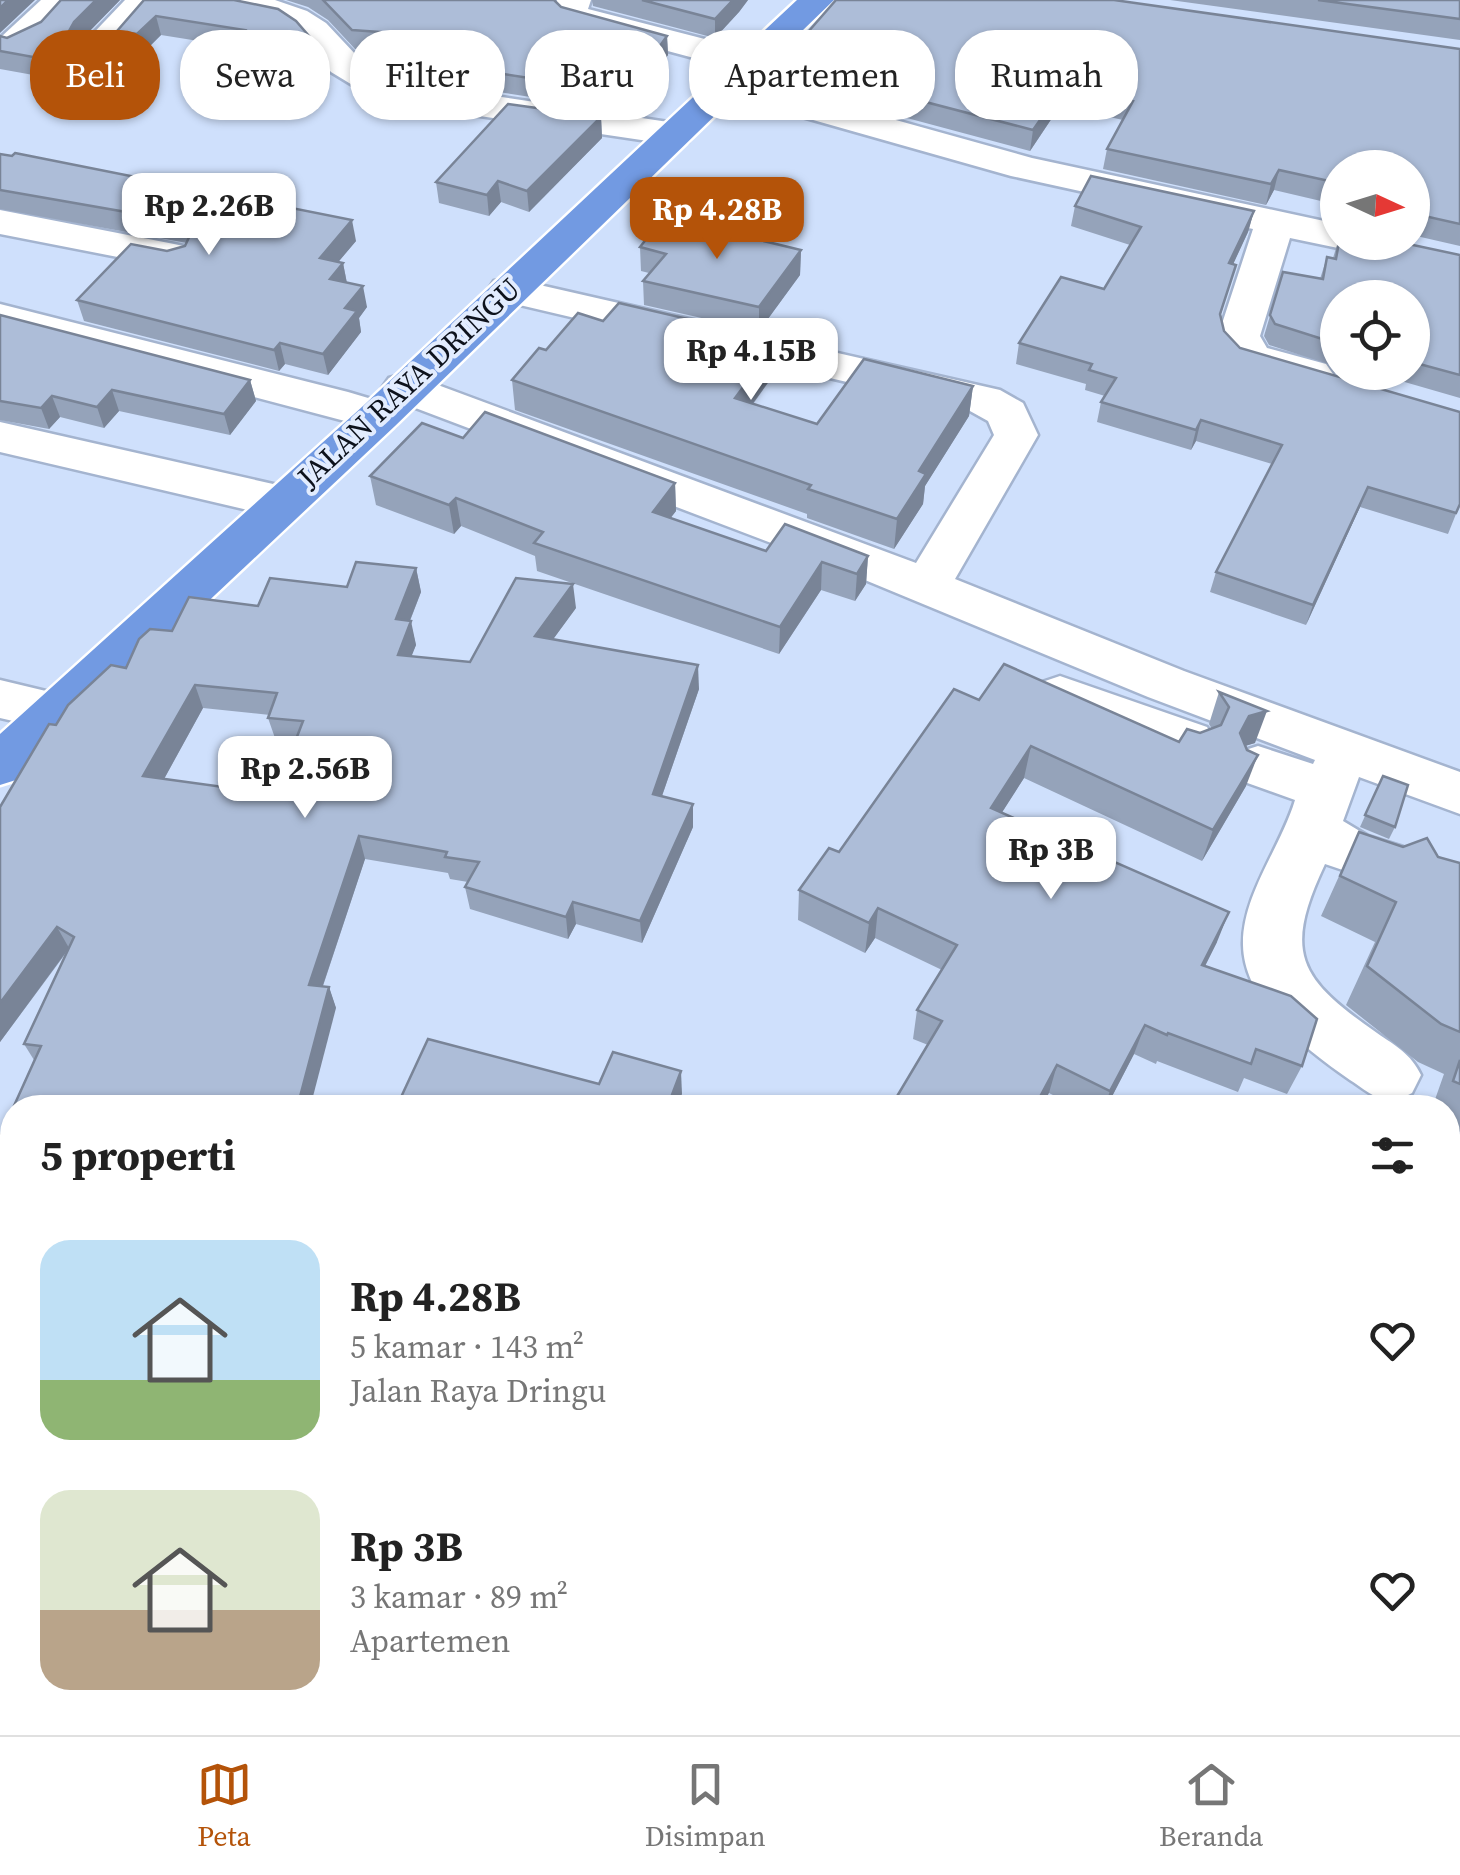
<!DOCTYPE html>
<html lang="id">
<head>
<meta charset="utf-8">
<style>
	body { margin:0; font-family:"Source Serif 4",serif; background:#f6f6f6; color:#222; height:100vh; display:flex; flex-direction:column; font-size:38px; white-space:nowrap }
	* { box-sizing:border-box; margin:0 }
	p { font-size:32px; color:#767676 }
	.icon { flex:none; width:55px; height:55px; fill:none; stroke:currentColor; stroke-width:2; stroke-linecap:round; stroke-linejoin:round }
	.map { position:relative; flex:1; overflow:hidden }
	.details { position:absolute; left:0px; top:1095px; width:1460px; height:640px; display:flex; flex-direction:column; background:#fff; border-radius:40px 40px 0 0; box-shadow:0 2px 8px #0004 }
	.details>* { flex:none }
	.hud { position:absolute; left:30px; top:30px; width:1400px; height:90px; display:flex; gap:20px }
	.needle { width:65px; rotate:94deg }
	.controls { position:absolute; left:1320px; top:150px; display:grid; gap:20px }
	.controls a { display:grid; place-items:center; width:110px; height:110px; border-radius:50%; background:#fff; box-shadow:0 2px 8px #0004; font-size:50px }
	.price { position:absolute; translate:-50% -85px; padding:0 22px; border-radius:20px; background:#fff; color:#222; font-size:32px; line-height:65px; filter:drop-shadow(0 2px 5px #0008) }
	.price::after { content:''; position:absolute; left:50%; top:60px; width:30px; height:22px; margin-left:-15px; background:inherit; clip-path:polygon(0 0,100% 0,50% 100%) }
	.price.current { background:#b45309; color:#fff }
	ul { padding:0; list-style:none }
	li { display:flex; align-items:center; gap:30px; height:250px; padding:0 40px }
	li span { display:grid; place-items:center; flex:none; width:280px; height:200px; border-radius:30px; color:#555 }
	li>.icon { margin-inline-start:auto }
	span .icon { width:120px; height:120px; fill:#fffc; stroke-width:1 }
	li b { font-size:42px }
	h2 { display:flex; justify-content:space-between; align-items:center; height:120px; padding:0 40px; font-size:42px }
	.tag { padding:0 35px; border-radius:40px; background:#fff; box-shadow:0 2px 8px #0004; font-size:35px; line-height:90px }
	.tag.current { background:#b45309; color:#fff }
	.dock { display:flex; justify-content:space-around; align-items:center; height:140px; border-top:2px solid #e0e0e0; background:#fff; font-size:28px; color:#767676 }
	.dock a { display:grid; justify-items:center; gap:5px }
	.dock .current { color:#b45309 }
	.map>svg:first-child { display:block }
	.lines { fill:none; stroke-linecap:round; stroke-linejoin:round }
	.minor-casing { stroke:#a4b4cf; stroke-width:5 }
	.highway-casing { stroke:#fff; stroke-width:5 }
	.minor { fill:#fff; fill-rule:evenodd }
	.highway { fill:#729ae2; fill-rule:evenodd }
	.wall { fill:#95a3ba; fill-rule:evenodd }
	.shaded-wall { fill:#798497 }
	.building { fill:#adbdd8; stroke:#798497; stroke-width:2.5; fill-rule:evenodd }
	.labels { text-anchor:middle; stroke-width:8; stroke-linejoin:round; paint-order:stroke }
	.far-street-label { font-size:30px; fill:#0d121c; stroke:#e2ecfe }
</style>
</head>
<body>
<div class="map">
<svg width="1460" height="1735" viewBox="0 0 1460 1735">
	<rect width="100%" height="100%" fill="#cfe0fc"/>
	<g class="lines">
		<defs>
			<g id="minor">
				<path d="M41,0H78C62,23 31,60 1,53V37Z"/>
				<polygon points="125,0 161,0 109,60 96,63 83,60 78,52 83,44"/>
				<polygon points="195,0 275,0 307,11 326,23 357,56 385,73 441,88 675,123 688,126 694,134 688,142 675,145 439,110 359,89 331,72 302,37 283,25 200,7"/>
				<polygon points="557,0 591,0 588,9 763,54 768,62 763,70 750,73 563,23 553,11"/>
				<path d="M727,73L1032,158L1338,224V242L1352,244L1338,248L1290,238L1260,336L1267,348L1326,364L1333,374L1326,384C1306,389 1242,375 1227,358C1221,352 1220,344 1218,336L1253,229L1011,176L714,92L709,84L714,76Z"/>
				<polygon points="0,210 174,244 188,247 194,256 188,265 174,268 0,234"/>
				<path d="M509,278L1000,390L1023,403L1038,435L955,579L1184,671L1460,772V814L1359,777L1343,821L1368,836L1403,847L1411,862L1403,877L1384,884L1325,864C1283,953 1298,978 1377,1033C1396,1046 1411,1054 1421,1075L1412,1093C1406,1096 1397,1101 1390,1101C1376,1100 1361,1087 1350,1080C1307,1050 1244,1003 1243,945C1242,895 1281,847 1295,800L1239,780L1232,766L1239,752L1258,746L1313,764L1315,760L1148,697L819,561L389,398L382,388L389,378L404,374L419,378L916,563L994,435L988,421L970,411L494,299L488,290L494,281Z"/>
				<polygon points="0,304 348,392 395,406 401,416 395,426 379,430 0,330"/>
				<polygon points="0,422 282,486 298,491 305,502 298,513 282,518 0,452"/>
				<polygon points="1060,676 1207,727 1215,741 1207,755 1189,761 1042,708 1035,695 1042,682"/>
				<polygon points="0,680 75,698 83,712 75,726 57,731 0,718"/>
				<polygon points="0,1489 12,1493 12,1563 0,1559"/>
				<polygon points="270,1722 346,1722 344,1735 268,1735"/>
			</g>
			<polygon id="highway" points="797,0 834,0 395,426 19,779 0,785 0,734 363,406"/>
		</defs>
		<use href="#minor" class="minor-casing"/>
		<use href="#highway" class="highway-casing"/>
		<use href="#minor" class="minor"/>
		<use href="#highway" class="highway"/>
	</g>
	<g class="wall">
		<polygon points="61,0 120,0 80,41 76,48 80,62 61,80 0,69 0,36 7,38 41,22"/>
		<polygon points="144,0 296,21 313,56 308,61 299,60 274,87 223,78 218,59 230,46 161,35 143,53 123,50 117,31"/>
		<polygon points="286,0 554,0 561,7 667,36 668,55 652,76 646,75 621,111 435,82 432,63 438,55 355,49 328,20 308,7"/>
		<polygon points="592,0 748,0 739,12 715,38 593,6"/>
		<polygon points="1170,0 1460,0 1460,40"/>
		<polygon points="1460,49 1460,246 1412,235 1412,168 1338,168 1338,205 1274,190 1266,205 1103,169 1107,149 1123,120 1060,106 1030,151 780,84 780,64"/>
		<polygon points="601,117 602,138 529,212 501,202 489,216 439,203 436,182"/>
		<polygon points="0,154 356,241 338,262 343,263 347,283 367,307 359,318 361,332 328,375 285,364 279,371 84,321 77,300 167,251 185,246 187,243 0,209"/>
		<polygon points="1075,206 1254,211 1248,232 1233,264 1236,265 1220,317 1224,331 1240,348 1460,504 1448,534 1360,507 1306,625 1210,592 1216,572 1272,464 1196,441 1191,450 1097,422 1101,402 1105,396 1085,390 1086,384 1016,364 1019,343 1104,289 1130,245 1071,226"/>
		<polygon points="1338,242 1399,242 1460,255 1460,398 1370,372 1412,372 1412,298 1338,298 1338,367 1269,345 1264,336 1283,272 1320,279 1327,257 1333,258"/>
		<polygon points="640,247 801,250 800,275 759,331 644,305 643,281 649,273 641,271"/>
		<polygon points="0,315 250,380 256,401 230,435 119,411 104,428 60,417 49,429 0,420"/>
		<polygon points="546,350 777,370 753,404 817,424 973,386 969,416 925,486 923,504 894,549 807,518 807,514 515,410 512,380"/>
		<polygon points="463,438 675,483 676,511 670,518 766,551 868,556 866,584 855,601 821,590 779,654 537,571 535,556 461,526 454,534 376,505 370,476"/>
		<path d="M416,568L421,592L410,621L416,645L411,656L470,662L576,608L553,639L699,689L662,796L693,827L642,943L576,924L568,939L470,909L465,887L468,882L450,879L448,873L365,859L323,986L329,987L336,1008L34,1060L24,1044L69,949L0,1042V807L56,725L172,631L258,606L347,587ZM203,708L270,715L268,718L276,741L295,743L275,794L164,779Z"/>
		<polygon points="1219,692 1255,743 1245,746 1246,786 1202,861 1024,778 1002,812 1217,942 1205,966 1302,1066 1287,1094 1244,1078 1238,1092 1157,1061 1156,1064 1134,1054 1106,1108 1078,1108 1049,1093 913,1039 917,1010 942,970 875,938 865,953 798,920 799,890 839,852 979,700 1179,742 1212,729 1209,724"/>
		<polygon points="1383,776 1395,827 1389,839 1360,827"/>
		<polygon points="1359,832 1460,863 1460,1132 1448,1126 1448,1108 1432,1108 1444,1074 1418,1062 1346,1005 1375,942 1321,916"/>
		<polygon points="12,1110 12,1476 7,1475 0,1468 0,1438 8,1416 0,1415 0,1138"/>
	</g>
	<g class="shaded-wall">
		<polygon points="8,0 35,0 0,33 0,8"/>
		<polygon points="96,0 120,0 80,41 76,48 80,62 61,80 55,61 74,22"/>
		<polygon points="733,0 748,0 739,12 715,38 715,19"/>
		<polygon points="156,16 161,35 143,53 137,34"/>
		<polygon points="309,36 313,56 308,61 304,42"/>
		<polygon points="667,36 668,55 652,76 652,57"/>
		<polygon points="295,40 299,60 274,87 270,68"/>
		<polygon points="646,56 646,75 621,111 620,92"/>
		<polygon points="1064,86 1060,106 1030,151 1033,130"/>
		<polygon points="601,117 602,138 529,212 527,191"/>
		<polygon points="1279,170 1274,190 1266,205 1271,184"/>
		<polygon points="498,181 501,202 489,216 487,195"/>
		<polygon points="1254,211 1248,232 1224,284 1229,263"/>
		<polygon points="352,220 356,241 324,279 320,258"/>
		<polygon points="801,250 800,275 759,331 759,307"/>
		<polygon points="343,263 347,284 330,279"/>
		<polygon points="363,286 367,307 359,318 361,332 328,375 323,354 345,308"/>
		<polygon points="778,340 777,370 735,428 735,398"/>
		<polygon points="280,343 285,364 279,371 274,350"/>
		<polygon points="250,380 256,401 230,435 224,414"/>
		<polygon points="973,386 969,416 925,486 923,504 894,549 897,519 919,471"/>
		<polygon points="112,390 119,411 104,428 97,407"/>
		<polygon points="52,396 60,417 49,429 41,408"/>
		<polygon points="1201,420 1196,441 1191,450 1196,430"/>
		<polygon points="675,483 676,511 654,540 653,512"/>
		<polygon points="1368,487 1360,507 1306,625 1313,605"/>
		<polygon points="456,498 461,526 454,534 449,505"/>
		<polygon points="868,556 866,584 855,601 857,574"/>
		<polygon points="822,562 821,590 779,654 780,627"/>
		<polygon points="416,568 421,592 401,643 396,619"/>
		<polygon points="573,584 576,608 538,660 535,636"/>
		<polygon points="411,621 416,645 403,678 398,655"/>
		<polygon points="698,665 699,689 655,816 653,794"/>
		<polygon points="195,685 203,708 153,799 143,776"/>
		<polygon points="1267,711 1255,743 1238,748 1240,733 1249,716"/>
		<polygon points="1031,746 1024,778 985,839 991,808"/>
		<polygon points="1258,755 1246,786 1202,861 1213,830"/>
		<polygon points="693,804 693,827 642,943 640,921"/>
		<polygon points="359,836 365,859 316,1006 309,985"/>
		<polygon points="573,902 576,924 568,939 566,917"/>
		<polygon points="878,908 875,938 865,953 869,923"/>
		<polygon points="1229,912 1217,942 1191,994 1202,965"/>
		<polygon points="57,927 69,948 0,1042 0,1003"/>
		<polygon points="329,987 336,1008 310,1108 297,1108"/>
		<polygon points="1145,1025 1134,1054 1106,1108 1104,1108 1110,1091"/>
		<polygon points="1057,1065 1049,1093 1041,1108 1034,1108"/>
		<polygon points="681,1071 682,1094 677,1108 667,1108"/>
	</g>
	<g class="building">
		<polygon points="0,0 8,0 0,8"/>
		<polygon points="61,0 96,0 74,22 69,31 74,43 55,61 0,51 0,36 7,38 41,22"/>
		<polygon points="144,0 234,0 278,9 296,21 309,36 304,42 295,40 270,68 218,59 245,30 156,16 137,34 117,31"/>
		<polygon points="323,0 554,0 561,7 667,36 652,57 646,56 620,92 432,63 452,37 352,30"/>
		<polygon points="642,0 733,0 715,19"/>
		<polygon points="836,0 1114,0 1460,49 1460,224 1420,215 1412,215 1412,168 1338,168 1338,183 1279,170 1271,184 1107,149 1133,101 1064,86 1033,130 780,64"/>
		<polygon points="1318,0 1460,0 1460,19"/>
		<polygon points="508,104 601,117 527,191 498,181 487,195 436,182"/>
		<polygon points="15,153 352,220 320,258 343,263 330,279 363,286 345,308 357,311 323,354 280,343 274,350 77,300 131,244 167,251 185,246 191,233 183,222 0,190 0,154 12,156"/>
		<polygon points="1091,176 1254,211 1229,263 1236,265 1220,314 1224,331 1240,348 1460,412 1460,504 1456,513 1368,487 1313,605 1216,572 1282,445 1201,420 1196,430 1101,402 1116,378 1089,370 1092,364 1019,343 1061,277 1104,289 1141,227 1075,206"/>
		<polygon points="664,217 801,250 759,307 643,281 666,254 640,247"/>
		<polygon points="1339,242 1399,242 1460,255 1460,375 1412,362 1412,298 1338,298 1338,344 1275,324 1270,315 1283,272 1323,279 1327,257 1336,259"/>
		<polygon points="619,303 778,340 735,398 817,424 864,359 973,386 919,471 926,474 897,519 808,489 811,485 512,380 539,348 546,350 578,313 603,321"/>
		<polygon points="0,315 250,380 224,414 112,390 97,407 52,396 41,408 0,401"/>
		<polygon points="485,412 675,483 653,512 766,551 785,524 868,556 857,574 822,562 780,627 534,543 543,532 456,498 449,505 370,476 422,423 463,438"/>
		<path d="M356,562L416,568L396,619L411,621L398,655L470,662L516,578L573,584L535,636L698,665L653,794L693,804L640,921L573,902L566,917L465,887L479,862L445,857L447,852L359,836L309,985L329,987L297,1108H13L41,1046L24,1044L74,937L57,927L0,1003V807L49,724L56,725L68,705L111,665L126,668L139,639L150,629L172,631L189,597L258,606L270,578L347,587ZM195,685L277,693L268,718L303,721L275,794L143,776Z"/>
		<polygon points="1004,664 1179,742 1187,729 1200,733 1221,725 1229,707 1219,692 1267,711 1249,716 1240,733 1247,750 1258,755 1213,830 1031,746 991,808 1229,912 1202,965 1291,996 1317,1019 1302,1066 1256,1049 1251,1064 1168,1033 1167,1035 1145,1025 1110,1091 1057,1065 1034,1108 890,1108 942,1021 917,1010 957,945 878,908 869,923 799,890 829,848 839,852 954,689 979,700"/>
		<polygon points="1383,776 1408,785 1395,827 1365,815"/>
		<polygon points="1359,832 1403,847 1427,838 1438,857 1460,863 1460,1032 1441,1024 1367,966 1396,902 1340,876"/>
		<polygon points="428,1039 599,1084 613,1052 681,1071 667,1108 396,1108"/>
		<polygon points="1460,1060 1460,1084 1453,1081"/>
		<polygon points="12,1110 12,1403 0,1401 0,1138"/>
		<polygon points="12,1405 12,1463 0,1461 0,1438"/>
		<polygon points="340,1722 489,1722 489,1724 504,1726 502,1735 338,1735"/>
		<polygon points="695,1722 835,1722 831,1735 692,1735"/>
	</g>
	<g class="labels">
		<g class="far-street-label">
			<text transform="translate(409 383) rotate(-43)" y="10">JALAN RAYA DRINGU</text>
		</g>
	</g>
</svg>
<div class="controls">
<a><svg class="needle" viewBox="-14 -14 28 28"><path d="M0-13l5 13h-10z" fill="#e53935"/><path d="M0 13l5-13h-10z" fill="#767676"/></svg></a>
<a><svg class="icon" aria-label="locate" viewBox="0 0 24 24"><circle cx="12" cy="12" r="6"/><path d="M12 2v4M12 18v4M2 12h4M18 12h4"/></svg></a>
</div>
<b class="price" style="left:209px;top:258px">Rp 2.26B</b>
<b class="price current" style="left:717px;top:262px">Rp 4.28B</b>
<b class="price" style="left:751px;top:403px">Rp 4.15B</b>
<b class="price" style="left:305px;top:821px">Rp 2.56B</b>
<b class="price" style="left:1051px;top:902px">Rp 3B</b>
<div class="hud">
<a class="tag current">Beli</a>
<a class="tag">Sewa</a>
<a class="tag">Filter</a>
<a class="tag">Baru</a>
<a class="tag">Apartemen</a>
<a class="tag">Rumah</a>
</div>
<section class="details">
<h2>5 properti<svg class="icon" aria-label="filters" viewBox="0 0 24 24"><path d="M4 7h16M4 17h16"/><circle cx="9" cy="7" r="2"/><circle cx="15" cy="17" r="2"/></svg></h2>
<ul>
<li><span style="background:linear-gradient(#bfe0f5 70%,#8fb573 0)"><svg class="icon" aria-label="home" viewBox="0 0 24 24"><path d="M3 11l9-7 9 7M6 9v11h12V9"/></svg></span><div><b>Rp 4.28B</b><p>5 kamar · 143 m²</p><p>Jalan Raya Dringu</p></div><svg class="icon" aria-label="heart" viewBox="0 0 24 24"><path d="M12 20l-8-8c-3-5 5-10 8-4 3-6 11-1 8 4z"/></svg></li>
<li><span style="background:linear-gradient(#dfe7d0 60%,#b9a48a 0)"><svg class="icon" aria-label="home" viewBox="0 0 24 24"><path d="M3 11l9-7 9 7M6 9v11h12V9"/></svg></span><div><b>Rp 3B</b><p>3 kamar · 89 m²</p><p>Apartemen</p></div><svg class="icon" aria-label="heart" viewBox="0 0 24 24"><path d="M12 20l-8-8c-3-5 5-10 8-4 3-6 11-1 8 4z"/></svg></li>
</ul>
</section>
</div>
<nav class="dock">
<a class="current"><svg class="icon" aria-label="map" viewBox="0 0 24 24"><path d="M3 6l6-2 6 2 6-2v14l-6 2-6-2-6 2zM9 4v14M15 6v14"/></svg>Peta</a>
<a><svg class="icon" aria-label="saved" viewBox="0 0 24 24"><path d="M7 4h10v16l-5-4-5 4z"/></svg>Disimpan</a>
<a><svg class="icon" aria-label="home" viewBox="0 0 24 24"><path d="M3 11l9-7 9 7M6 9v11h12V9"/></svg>Beranda</a>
</nav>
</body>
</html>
